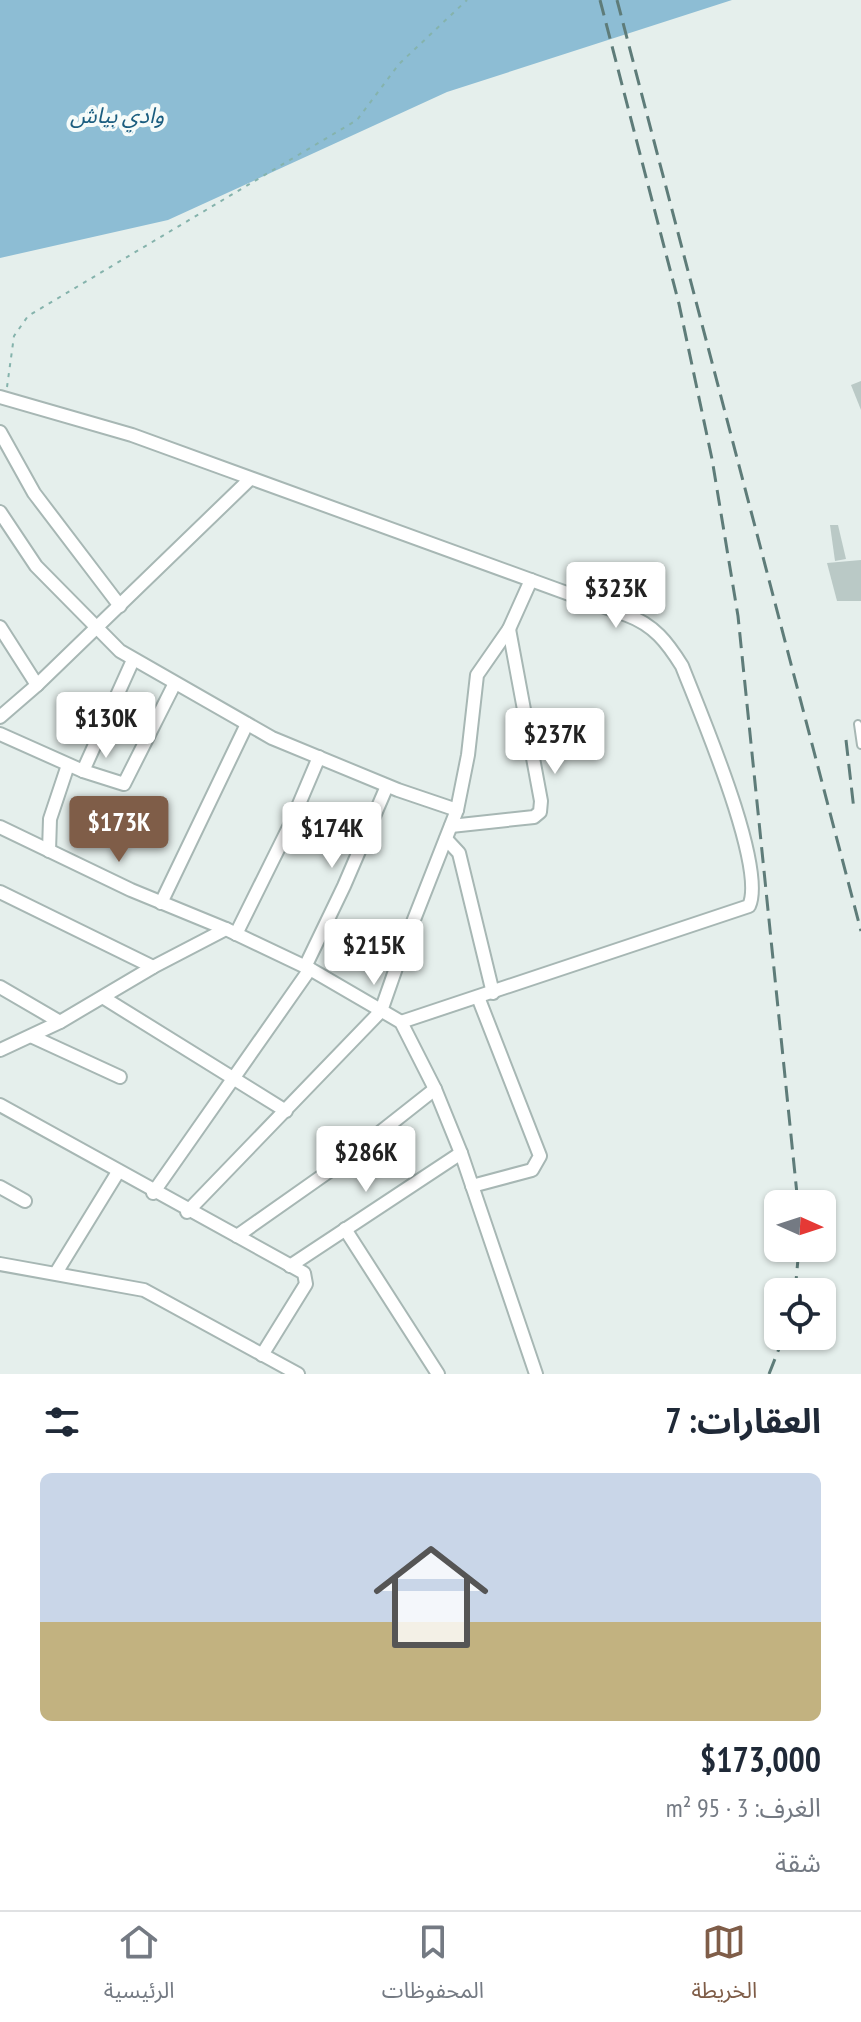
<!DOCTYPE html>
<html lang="ar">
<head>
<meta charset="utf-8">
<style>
	body { margin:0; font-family:"PT Sans Narrow","Noto Sans Arabic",sans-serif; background:#f2f2f3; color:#1f2937; direction:rtl; height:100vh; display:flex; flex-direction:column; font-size:30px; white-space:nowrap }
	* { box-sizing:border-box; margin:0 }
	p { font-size:26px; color:#747a83 }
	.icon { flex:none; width:44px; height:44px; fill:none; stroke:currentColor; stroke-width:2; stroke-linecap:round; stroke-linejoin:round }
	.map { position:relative; height:1374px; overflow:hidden; direction:ltr }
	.side { display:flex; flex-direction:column; background:#fff; flex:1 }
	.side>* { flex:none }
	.needle { width:52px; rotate:93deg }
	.fabs { position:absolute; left:764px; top:1190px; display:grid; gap:16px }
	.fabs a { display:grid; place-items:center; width:72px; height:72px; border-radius:12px; background:#fff; box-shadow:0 2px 6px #0004; font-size:40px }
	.price { position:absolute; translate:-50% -68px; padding:0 18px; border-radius:8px; background:#fff; color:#222; font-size:26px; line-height:52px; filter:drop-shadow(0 2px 4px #0008) }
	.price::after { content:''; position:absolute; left:50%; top:48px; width:24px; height:18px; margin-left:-12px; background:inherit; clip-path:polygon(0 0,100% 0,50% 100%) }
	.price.on { background:#7f5d48; color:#fff }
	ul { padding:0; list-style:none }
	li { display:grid; align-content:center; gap:16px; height:424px; padding:0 40px }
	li+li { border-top:2px solid #e0e1e3 }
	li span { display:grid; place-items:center; height:248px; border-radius:12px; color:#555 }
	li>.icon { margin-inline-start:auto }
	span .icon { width:144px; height:144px; fill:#fffc; stroke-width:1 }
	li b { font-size:34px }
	h2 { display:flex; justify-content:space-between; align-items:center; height:96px; padding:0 40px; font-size:34px }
	.tab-bar { display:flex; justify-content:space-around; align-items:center; height:112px; border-top:2px solid #e0e1e3; background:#fff; font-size:22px; color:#747a83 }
	.tab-bar a { display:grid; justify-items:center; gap:4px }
	.tab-bar .on { color:#7f5d48 }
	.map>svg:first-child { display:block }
	.water { fill:#8dbdd4 }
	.building { fill:#bac9c6 }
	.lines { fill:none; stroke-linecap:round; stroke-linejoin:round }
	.service-casing { stroke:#a7b7b4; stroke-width:10 }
	.minor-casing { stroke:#a7b7b4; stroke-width:16 }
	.path { stroke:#85b3ac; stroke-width:2; stroke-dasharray:4 6; stroke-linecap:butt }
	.service { stroke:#fff; stroke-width:6 }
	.minor { stroke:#fff; stroke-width:12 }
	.rail { stroke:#5e7c79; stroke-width:3; stroke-dasharray:16 8; stroke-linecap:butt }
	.labels { text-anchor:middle; stroke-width:8; stroke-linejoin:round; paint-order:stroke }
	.water-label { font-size:22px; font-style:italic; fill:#1b5d7f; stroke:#f6fbf9 }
</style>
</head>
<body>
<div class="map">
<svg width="861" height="1374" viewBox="0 0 861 1374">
	<rect width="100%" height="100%" fill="#e5efec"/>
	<polygon class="water" points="0,0 732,0 447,92 168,220 0,258"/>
	<g class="building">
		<polygon points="861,381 861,410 851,385"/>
		<polygon points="830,525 838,525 846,559 835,561"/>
		<polygon points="861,560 861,601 837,601 827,563"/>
	</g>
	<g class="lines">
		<defs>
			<polyline id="service" points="858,724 861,745"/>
			<g id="minor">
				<path d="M0,397L132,435L627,615C654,625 667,642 682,666C699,710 767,867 749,906L401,1022"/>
				<polyline points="0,432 34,493 120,606"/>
				<polyline points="0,512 36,566 120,651 272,738 398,790 457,810 404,945 381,1011 187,1212"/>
				<polyline points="0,627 37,685"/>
				<polyline points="0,717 37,685 249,480"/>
				<polyline points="0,734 83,771 124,784 174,685"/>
				<polyline points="83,771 133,660"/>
				<polyline points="457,810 468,755 477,675 509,629 531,580"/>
				<polyline points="451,826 534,817 540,812 541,801 509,629"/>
				<polyline points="0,827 131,890 226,929"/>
				<polyline points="446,839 459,853 493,993"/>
				<polyline points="49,851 50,819 68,765"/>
				<polyline points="0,892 153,967"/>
				<polyline points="161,903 247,724"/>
				<polyline points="236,934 291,823 319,757"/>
				<polyline points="305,967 344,886 387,786"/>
				<polyline points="0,987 60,1022"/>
				<polyline points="104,998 286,1111"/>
				<polyline points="33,1037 120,1077"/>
				<polyline points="0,1050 60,1022 153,967 226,929 310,969 401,1022 435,1089 461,1153 536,1374"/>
				<polyline points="0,1105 304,1273 306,1284 262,1355"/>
				<polyline points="472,1186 532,1170 540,1156 478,997"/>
				<polyline points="0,1187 25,1201"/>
				<polyline points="153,1193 310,969"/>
				<polyline points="345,1229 438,1374"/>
				<polyline points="237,1236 345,1160 435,1089"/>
				<polyline points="0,1264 144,1290 298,1374"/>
				<polyline points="290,1266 461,1153"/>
				<polyline points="56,1273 118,1172"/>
			</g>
		</defs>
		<use href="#service" class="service-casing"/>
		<use href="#minor" class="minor-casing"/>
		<polyline class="path" points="7,387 14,336 28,316 357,120 399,64 467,0"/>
		<use href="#service" class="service"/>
		<use href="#minor" class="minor"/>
		<g class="rail">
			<polyline points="600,0 679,304 712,459 738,616 798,1204"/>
			<polyline points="617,0 861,931"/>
			<polyline points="846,740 854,810"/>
			<polyline points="795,1292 799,1248"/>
			<polyline points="769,1374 784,1336"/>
		</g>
	</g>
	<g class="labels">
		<g class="water-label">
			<text x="117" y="123">وادي بياش</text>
		</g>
	</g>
</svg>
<div class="fabs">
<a><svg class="needle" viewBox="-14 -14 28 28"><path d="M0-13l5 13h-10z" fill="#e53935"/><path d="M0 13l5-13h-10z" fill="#747a83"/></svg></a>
<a><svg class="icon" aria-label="locate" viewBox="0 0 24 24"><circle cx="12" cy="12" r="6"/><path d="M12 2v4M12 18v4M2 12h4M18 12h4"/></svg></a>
</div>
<b class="price" style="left:616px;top:630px">$323K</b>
<b class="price" style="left:106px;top:760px">$130K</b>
<b class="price" style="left:555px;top:776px">$237K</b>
<b class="price on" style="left:119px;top:864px">$173K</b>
<b class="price" style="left:332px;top:870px">$174K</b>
<b class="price" style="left:374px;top:987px">$215K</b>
<b class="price" style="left:366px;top:1194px">$286K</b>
</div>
<section class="side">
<h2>العقارات: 7<svg class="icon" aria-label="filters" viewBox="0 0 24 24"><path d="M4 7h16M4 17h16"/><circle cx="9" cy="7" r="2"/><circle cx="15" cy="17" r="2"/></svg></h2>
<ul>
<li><span style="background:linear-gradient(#c9d6e8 60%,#c2b280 0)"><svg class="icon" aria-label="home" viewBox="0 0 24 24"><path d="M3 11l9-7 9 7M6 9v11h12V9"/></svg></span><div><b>$173,000</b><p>الغرف: 3 · 95 m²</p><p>شقة</p></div></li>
</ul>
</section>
<nav class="tab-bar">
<a class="on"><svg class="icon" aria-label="map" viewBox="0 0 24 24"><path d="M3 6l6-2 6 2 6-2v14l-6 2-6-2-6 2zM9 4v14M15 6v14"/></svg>الخريطة</a>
<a><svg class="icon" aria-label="saved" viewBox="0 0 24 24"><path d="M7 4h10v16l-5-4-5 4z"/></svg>المحفوظات</a>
<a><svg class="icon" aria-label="home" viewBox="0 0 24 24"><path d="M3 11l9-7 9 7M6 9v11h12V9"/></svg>الرئيسية</a>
</nav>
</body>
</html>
